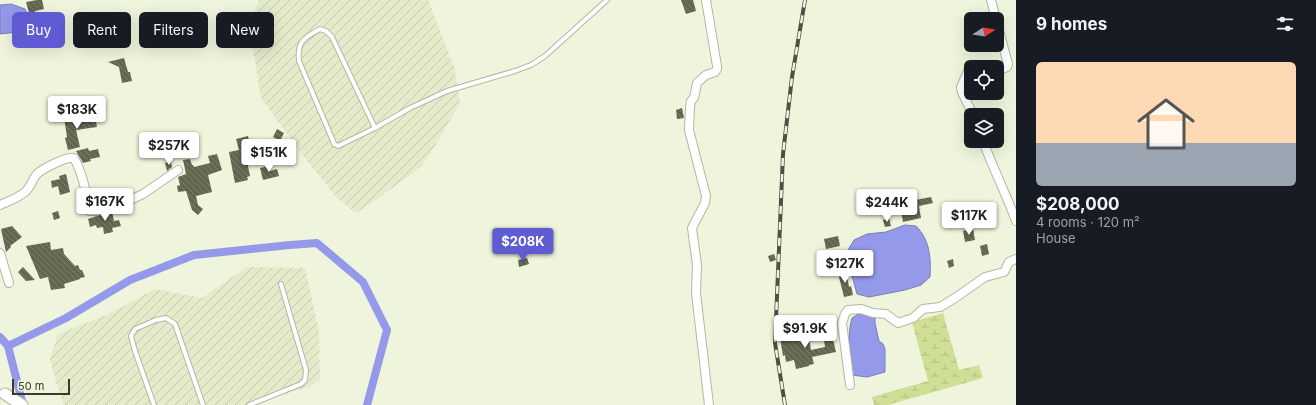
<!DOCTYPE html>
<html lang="en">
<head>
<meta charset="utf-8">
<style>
	body { margin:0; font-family:Inter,sans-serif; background:#20242c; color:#f1f3f6; height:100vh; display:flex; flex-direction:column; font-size:15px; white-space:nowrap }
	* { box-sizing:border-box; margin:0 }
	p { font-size:13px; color:#9ea1a6 }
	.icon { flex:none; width:22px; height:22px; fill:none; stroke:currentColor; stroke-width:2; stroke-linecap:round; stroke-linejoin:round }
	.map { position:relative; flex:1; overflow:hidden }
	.details { display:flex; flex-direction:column; background:#171b24; width:300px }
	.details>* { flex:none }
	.guide { position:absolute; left:12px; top:12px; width:380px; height:36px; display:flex; gap:8px }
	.needle { width:26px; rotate:78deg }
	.buttons { position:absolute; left:964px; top:12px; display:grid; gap:8px }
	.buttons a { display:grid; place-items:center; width:40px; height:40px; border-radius:6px; background:#171b24; box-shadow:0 4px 16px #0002; font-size:20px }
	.scale { position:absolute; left:12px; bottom:10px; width:58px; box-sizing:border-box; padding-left:4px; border:2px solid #393b31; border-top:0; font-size:11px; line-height:14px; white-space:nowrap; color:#393b31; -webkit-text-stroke:3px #eff5dc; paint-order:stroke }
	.price { position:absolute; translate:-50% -34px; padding:0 9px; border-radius:4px; background:#fff; color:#222; font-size:13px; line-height:26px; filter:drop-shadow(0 1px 2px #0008) }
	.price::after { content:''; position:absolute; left:50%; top:24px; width:12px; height:9px; margin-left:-6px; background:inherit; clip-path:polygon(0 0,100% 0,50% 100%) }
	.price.on { background:#5e5bd3; color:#fff }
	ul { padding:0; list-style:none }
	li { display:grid; align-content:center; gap:8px; height:212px; padding:0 20px }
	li+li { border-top:1px solid #363941 }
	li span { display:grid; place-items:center; height:124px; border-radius:6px; color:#555 }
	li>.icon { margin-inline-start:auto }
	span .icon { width:72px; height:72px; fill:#fffc; stroke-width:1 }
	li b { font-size:17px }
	h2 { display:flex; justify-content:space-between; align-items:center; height:48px; padding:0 20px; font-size:17px }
	.pill { padding:0 14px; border-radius:6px; background:#171b24; box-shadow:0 4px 16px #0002; font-size:14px; line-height:36px }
	.pill.on { background:#5e5bd3; color:#fff }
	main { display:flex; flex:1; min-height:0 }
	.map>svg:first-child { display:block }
	.industrial { fill:url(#industrial-furrows) }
	.wetland { fill:url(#wetland-marsh) }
	.water { fill:#949ae9; stroke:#797eb2 }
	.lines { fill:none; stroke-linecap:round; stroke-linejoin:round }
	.canal { stroke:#949ae9; stroke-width:8 }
	.building { fill:url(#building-back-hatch) }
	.lane-casing { stroke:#b2b8a0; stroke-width:6 }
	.street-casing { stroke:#b2b8a0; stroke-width:10 }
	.secondary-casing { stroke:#b2b8a0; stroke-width:13 }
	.lane { stroke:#fff; stroke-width:4 }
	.street { stroke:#fff; stroke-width:8 }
	.secondary { stroke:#fff; stroke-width:11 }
	.rail-casing { stroke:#4d5044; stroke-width:4 }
	.rail { stroke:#eff5dc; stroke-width:2.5; stroke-dasharray:8; stroke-linecap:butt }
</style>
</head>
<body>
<main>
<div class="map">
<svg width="1016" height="405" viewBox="0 0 1016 405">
	<defs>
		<pattern id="industrial-furrows" width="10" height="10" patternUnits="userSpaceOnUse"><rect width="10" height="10" fill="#e4ebcb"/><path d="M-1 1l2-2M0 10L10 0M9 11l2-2" fill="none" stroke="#c4caaf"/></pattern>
		<pattern id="wetland-marsh" width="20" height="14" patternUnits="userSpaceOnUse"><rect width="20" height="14" fill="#cfdf96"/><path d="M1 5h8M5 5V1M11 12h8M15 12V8" fill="none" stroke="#b2c082"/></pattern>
		<pattern id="building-back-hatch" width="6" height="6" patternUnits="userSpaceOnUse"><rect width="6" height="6" fill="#616650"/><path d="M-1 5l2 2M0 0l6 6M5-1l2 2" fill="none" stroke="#7a7e6c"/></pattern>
	</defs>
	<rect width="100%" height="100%" fill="#eff5dc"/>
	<g class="industrial">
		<polygon points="259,0 428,0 454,67 460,103 440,138 422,166 376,200 356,213 337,198 305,158 261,98 249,25"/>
		<polygon points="247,267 305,268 319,331 320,380 309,387 275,397 257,405 64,405 57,385 50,359 58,334 109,314 155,289 202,298"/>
	</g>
	<polygon class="wetland" points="943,313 959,370 979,365 983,378 888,405 874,405 872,397 928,381 912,322"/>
	<g class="water">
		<path d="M11,4L25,9C29,16 29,23 26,31L0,34V5Z"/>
		<path d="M905,225L916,226C930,240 931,258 930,277L921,285L905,290L869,297L857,294L847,258L848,250L854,240L867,234L886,232Z"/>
		<path d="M860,313L875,317V323L879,341L883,344L885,349V372L867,377L852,375C850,360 847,332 852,318Z"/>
	</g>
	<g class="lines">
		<g class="canal">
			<polyline points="0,337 8,346 66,318 130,280 194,255 290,245 317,243 363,282 387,330 367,405"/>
			<polyline points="8,346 23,405"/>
		</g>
	</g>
	<g class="building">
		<polygon points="37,0 42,0 44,9 35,11 38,22 32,24 26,2"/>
		<polygon points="681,0 693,0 696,11 686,14"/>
		<polygon points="124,58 128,72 130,72 132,81 122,83 119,67 108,62"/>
		<polygon points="104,98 106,112 97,113 95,100"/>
		<polygon points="682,108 684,118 677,119 676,110"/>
		<polygon points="76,115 77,122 89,120 89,117 95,116 97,127 76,130 80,147 68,150 65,138 67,137 64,117"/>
		<polygon points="277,129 284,133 280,141 273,137"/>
		<polygon points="248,136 252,154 246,156 250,176 247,177 248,180 235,183 229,152 239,150 236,139"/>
		<polygon points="88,148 89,151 98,149 100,157 90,159 91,161 83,163 76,151"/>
		<polygon points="217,154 222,170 208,175 212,192 196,196 198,205 203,209 198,215 192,210 186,191 178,192 177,186 180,185 178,177 186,174 183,160 190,159 192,165 193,165 194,167 210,163 208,156"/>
		<polygon points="171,162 172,167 167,171 165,163"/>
		<polygon points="269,166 270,171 277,169 279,176 263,180 260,168"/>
		<polygon points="66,174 70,192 60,195 58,186 52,188 51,181 60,179 59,176"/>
		<polygon points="931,197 933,203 919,206 921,218 903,222 901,211 906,210 905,207 916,204 915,200"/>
		<polygon points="58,211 60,218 54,220 52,213"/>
		<polygon points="112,211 114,221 119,220 121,226 112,228 113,232 104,234 103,227 97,228 96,225 90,227 88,219"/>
		<polygon points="889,218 891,226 885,227 883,220"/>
		<polygon points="12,226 22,237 10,246 11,247 6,252 1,229"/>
		<polygon points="973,229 975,240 965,242 963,231"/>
		<polygon points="838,236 840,246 826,249 824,239"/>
		<polygon points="50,242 51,250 63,248 64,254 75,266 78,265 80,270 82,270 85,277 80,278 80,279 64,284 65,288 51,290 48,277 40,279 26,246"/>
		<polygon points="987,244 989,254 982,256 980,246"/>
		<polygon points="774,254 776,260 770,262 768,256"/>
		<polygon points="527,258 529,264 519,267 518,260"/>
		<polygon points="953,259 954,266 949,268 947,261"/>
		<polygon points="23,267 35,280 26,281 18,272"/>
		<polygon points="846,270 849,287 851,286 853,295 844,297 839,277 841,276 840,271"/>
		<polygon points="831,331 836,352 812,357 814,364 809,365 809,366 796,369 794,360 786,362 785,355 783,356 780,338 797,335 797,333 803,332 803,334 808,333 811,350 825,347 823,333"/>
	</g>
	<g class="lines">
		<defs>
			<g id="lane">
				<path d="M375,128L332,37L326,31L320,29C304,38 297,41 299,61L333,141L334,144L338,146L375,128L410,108L447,91L515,71L531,65L545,56L607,0"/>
				<polyline points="154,405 135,351 131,336 135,329 156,320 166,318 175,324 203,405"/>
				<polyline points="249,405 301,384 305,380 306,370 281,284"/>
			</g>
			<g id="street">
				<polyline points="706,0 717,66 717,69 715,72 706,75 697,83 694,98 691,101 690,107 689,130 706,196 705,203 692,228 697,265 696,293 709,405"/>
				<polyline points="991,0 996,19"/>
				<polyline points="997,23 1008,64 1007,67 997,71"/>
				<polyline points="971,70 968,71 961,87 962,92 973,115"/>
				<path d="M983,141C993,168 1006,194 1016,221"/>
				<path d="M0,205C9,201 18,198 25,192C31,187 33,178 37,174C42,169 67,156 74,158C83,174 86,193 90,211H97L119,203L128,201L143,194L178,170"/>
				<polyline points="0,253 9,283"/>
				<polyline points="850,385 842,323 845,314 848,310 861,309 873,313 886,314 898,323 913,318 923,309 940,307 955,298 985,277 1004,272 1009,262 1016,259"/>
			</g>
			<polyline id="secondary" points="5,394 22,405"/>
		</defs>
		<use href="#lane" class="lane-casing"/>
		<use href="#street" class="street-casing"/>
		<use href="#secondary" class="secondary-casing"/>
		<use href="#lane" class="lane"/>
		<use href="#street" class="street"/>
		<use href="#secondary" class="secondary"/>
		<defs>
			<polyline id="rail" points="785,405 775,343 783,154 792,77 805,0"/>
		</defs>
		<use href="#rail" class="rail-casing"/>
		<use href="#rail" class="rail"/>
	</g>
</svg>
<div class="buttons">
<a><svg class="needle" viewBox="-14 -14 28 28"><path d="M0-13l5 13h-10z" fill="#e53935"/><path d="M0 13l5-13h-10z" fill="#9ea1a6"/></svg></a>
<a><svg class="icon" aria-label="locate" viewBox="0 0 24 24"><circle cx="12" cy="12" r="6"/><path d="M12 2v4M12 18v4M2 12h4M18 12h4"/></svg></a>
<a><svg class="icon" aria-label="layers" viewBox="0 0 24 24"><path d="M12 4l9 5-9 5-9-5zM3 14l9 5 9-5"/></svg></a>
</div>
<div class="scale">50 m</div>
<b class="price" style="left:77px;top:130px">$183K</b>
<b class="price" style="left:169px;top:166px">$257K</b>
<b class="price" style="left:269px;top:173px">$151K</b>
<b class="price" style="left:105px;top:222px">$167K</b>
<b class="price" style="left:887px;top:223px">$244K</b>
<b class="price" style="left:969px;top:236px">$117K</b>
<b class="price on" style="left:523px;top:262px">$208K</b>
<b class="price" style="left:845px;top:284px">$127K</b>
<b class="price" style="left:805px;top:349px">$91.9K</b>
<div class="guide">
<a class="pill on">Buy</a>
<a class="pill">Rent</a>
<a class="pill">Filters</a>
<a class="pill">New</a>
</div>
</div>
<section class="details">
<h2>9 homes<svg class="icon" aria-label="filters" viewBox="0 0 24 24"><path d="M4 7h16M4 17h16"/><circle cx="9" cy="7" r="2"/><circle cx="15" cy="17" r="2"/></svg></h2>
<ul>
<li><span style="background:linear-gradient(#ffd9b3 65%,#9aa5b1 0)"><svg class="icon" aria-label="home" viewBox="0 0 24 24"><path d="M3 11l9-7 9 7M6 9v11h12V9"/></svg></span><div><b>$208,000</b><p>4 rooms · 120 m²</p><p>House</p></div></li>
</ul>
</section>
</main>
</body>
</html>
